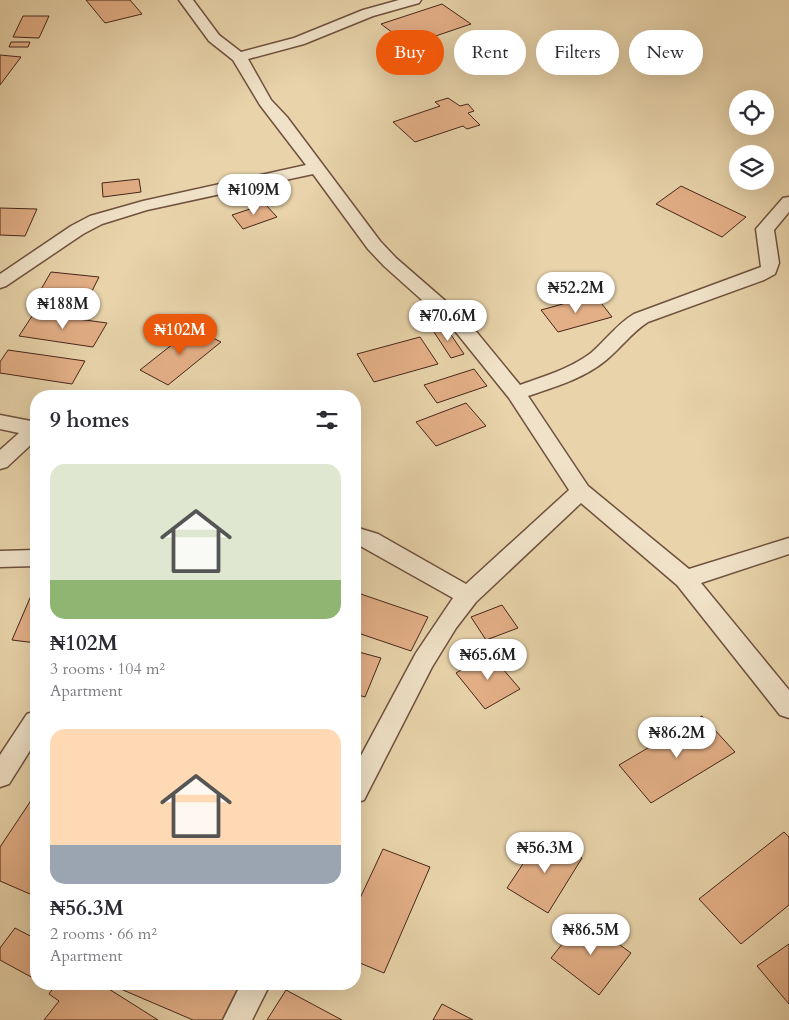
<!DOCTYPE html>
<html lang="en">
<head>
<meta charset="utf-8">
<style>
	body { margin:0; font-family:Cardo,serif; background:#f2f2f3; color:#2b2b33; height:100vh; display:flex; flex-direction:column; font-size:19px; white-space:nowrap }
	* { box-sizing:border-box; margin:0 }
	p { font-size:16px; color:#7c7c81 }
	.icon { flex:none; width:28px; height:28px; fill:none; stroke:currentColor; stroke-width:2; stroke-linecap:round; stroke-linejoin:round }
	.map { position:relative; flex:1; overflow:hidden }
	.sheet { position:absolute; left:30px; top:390px; width:331px; height:600px; display:flex; flex-direction:column; background:#fff; border-radius:20px; box-shadow:0 5px 20px #0002 }
	.sheet>* { flex:none }
	.hud { position:absolute; left:376px; top:30px; width:338px; height:45px; display:flex; gap:10px }
	.fabs { position:absolute; left:729px; top:90px; display:grid; gap:10px }
	.fabs a { display:grid; place-items:center; width:45px; height:45px; border-radius:50%; background:#fff; box-shadow:0 5px 20px #0002; font-size:25px }
	.price { position:absolute; translate:-50% -42px; padding:0 11px; border-radius:18px; background:#fff; color:#222; font-size:16px; line-height:32px; filter:drop-shadow(0 1px 2px #0008) }
	.price::after { content:''; position:absolute; left:50%; top:30px; width:15px; height:11px; margin-left:-8px; background:inherit; clip-path:polygon(0 0,100% 0,50% 100%) }
	.price.on { background:#ea580c; color:#fff }
	ul { padding:0; list-style:none }
	li { display:grid; align-content:center; gap:10px; height:265px; padding:0 20px }
	li span { display:grid; place-items:center; height:155px; border-radius:15px; color:#555 }
	li>.icon { margin-inline-start:auto }
	span .icon { width:90px; height:90px; fill:#fffc; stroke-width:1 }
	li b { font-size:21px }
	h2 { display:flex; justify-content:space-between; align-items:center; height:60px; padding:0 20px; font-size:21px }
	.tag { padding:0 18px; border-radius:22px; background:#fff; box-shadow:0 5px 20px #0002; font-size:18px; line-height:45px }
	.tag.on { background:#ea580c; color:#fff }
	.map>svg:first-child { display:block }
	.building { fill:#e3af87; stroke:#47261a }
	.lines { fill:none; stroke-linecap:round; stroke-linejoin:round }
	.minor-casing { stroke:#6f513e; stroke-width:3 }
	.minor { fill:#f0e2c8; fill-rule:evenodd }
</style>
</head>
<body>
<div class="map">
<svg width="789" height="1020" viewBox="0 0 789 1020">
	<rect width="100%" height="100%" fill="#e8d3aa"/>
	<filter id="stains"><feTurbulence type="fractalNoise" baseFrequency=".004" numOctaves="4"/><feColorMatrix values="0 0 0 0 .2 0 0 0 0 .09 0 0 0 0 .02 0 0 0 .5 -.17"/></filter>
	<radialGradient id="worn" r=".72"><stop offset=".6" stop-color="#630" stop-opacity="0"/><stop offset="1" stop-color="#630" stop-opacity=".3"/></radialGradient>
	<g class="building">
		<polygon points="86,0 130,0 142,14 105,23"/>
		<polygon points="442,4 471,24 409,45 381,24"/>
		<polygon points="23,16 49,16 39,38 13,37"/>
		<polygon points="11,42 30,42 28,47 9,47"/>
		<polygon points="0,55 21,57 0,85"/>
		<polygon points="448,98 460,106 468,104 474,111 468,113 480,125 467,129 463,126 415,142 393,122 440,106 435,102"/>
		<polygon points="139,179 141,192 103,197 102,183"/>
		<polygon points="681,186 746,217 722,237 656,204"/>
		<polygon points="265,204 277,217 243,229 232,215"/>
		<polygon points="0,208 37,209 25,236 0,235"/>
		<polygon points="51,272 99,277 89,297 40,291"/>
		<polygon points="595,295 612,317 558,332 541,310"/>
		<polygon points="34,313 107,323 93,347 19,336"/>
		<polygon points="445,326 464,354 451,358 432,329"/>
		<polygon points="193,328 221,342 168,385 140,370"/>
		<polygon points="420,337 438,364 374,382 357,354"/>
		<polygon points="8,350 85,361 72,384 0,373 0,362"/>
		<polygon points="474,369 487,386 437,403 424,385"/>
		<polygon points="466,403 486,426 436,446 416,422"/>
		<polygon points="36,584 36,643 12,640"/>
		<polygon points="355,592 428,617 411,651 355,632"/>
		<polygon points="502,605 518,628 486,640 471,617"/>
		<polygon points="355,651 381,658 365,697 355,694"/>
		<polygon points="490,654 520,689 485,709 456,673"/>
		<polygon points="702,716 735,752 651,803 619,765"/>
		<polygon points="34,796 36,796 36,884 30,894 0,881 0,847"/>
		<polygon points="784,832 789,837 789,905 741,944 699,899"/>
		<polygon points="542,835 582,858 548,913 507,888"/>
		<polygon points="383,849 430,867 384,973 355,961 355,909"/>
		<polygon points="583,918 631,953 599,995 551,958"/>
		<polygon points="15,928 36,939 36,973 33,978 0,960 0,948"/>
		<polygon points="789,944 789,1004 757,966"/>
		<polygon points="56,984 101,984 158,1020 44,1020 59,1001 49,994"/>
		<polygon points="109,984 240,984 222,1020 193,1020"/>
		<polygon points="286,990 342,1020 267,1020"/>
		<polygon points="442,1004 473,1020 433,1020"/>
	</g>
	<g class="lines">
		<defs>
			<g id="minor">
				<path d="M179,0H193L219,35L241,52L294,38L363,10L399,0H421L419,3L373,16L304,44L248,59L271,100L287,117L380,241L396,258L465,318L520,385C544,376 570,369 591,353C606,340 617,324 634,314L761,267L756,229L783,198L789,197V212L774,230L779,263L775,274L764,280L648,322C631,333 620,349 605,361C583,379 554,387 528,396L588,486L689,569L789,538V554L701,583L789,690V718L780,715L677,585L581,503L476,602L456,628L432,667L364,800L355,803V767L416,653L453,598L355,543V527L378,534L466,584L569,490L509,398L451,326L384,266L368,249L313,174L147,210L102,224L83,234L6,286L0,288V274L71,226L90,216L143,201L306,165L260,105L233,60L209,41Z"/>
				<polygon points="0,415 36,422 36,440 7,467 0,469 0,450 19,433 0,429"/>
				<polygon points="36,550 36,566 0,567 0,551"/>
				<polygon points="36,711 36,741 9,784 0,787 0,755 27,714"/>
				<polygon points="241,984 270,984 252,1020 223,1020"/>
			</g>
		</defs>
		<use href="#minor" class="minor-casing"/>
		<use href="#minor" class="minor"/>
	</g>
	<rect width="100%" height="100%" filter="url(#stains)"/>
	<rect width="100%" height="100%" fill="url(#worn)"/>
</svg>
<div class="fabs">
<a><svg class="icon" aria-label="locate" viewBox="0 0 24 24"><circle cx="12" cy="12" r="6"/><path d="M12 2v4M12 18v4M2 12h4M18 12h4"/></svg></a>
<a><svg class="icon" aria-label="layers" viewBox="0 0 24 24"><path d="M12 4l9 5-9 5-9-5zM3 14l9 5 9-5"/></svg></a>
</div>
<b class="price" style="left:254px;top:216px">₦109M</b>
<b class="price" style="left:576px;top:314px">₦52.2M</b>
<b class="price" style="left:63px;top:330px">₦188M</b>
<b class="price" style="left:448px;top:342px">₦70.6M</b>
<b class="price on" style="left:180px;top:356px">₦102M</b>
<b class="price" style="left:488px;top:681px">₦65.6M</b>
<b class="price" style="left:677px;top:759px">₦86.2M</b>
<b class="price" style="left:545px;top:874px">₦56.3M</b>
<b class="price" style="left:591px;top:956px">₦86.5M</b>
<div class="hud">
<a class="tag on">Buy</a>
<a class="tag">Rent</a>
<a class="tag">Filters</a>
<a class="tag">New</a>
</div>
<section class="sheet">
<h2>9 homes<svg class="icon" aria-label="filters" viewBox="0 0 24 24"><path d="M4 7h16M4 17h16"/><circle cx="9" cy="7" r="2"/><circle cx="15" cy="17" r="2"/></svg></h2>
<ul>
<li><span style="background:linear-gradient(#dfe7d0 75%,#8fb573 0)"><svg class="icon" aria-label="home" viewBox="0 0 24 24"><path d="M3 11l9-7 9 7M6 9v11h12V9"/></svg></span><div><b>₦102M</b><p>3 rooms · 104 m²</p><p>Apartment</p></div></li>
<li><span style="background:linear-gradient(#ffd9b3 75%,#9aa5b1 0)"><svg class="icon" aria-label="home" viewBox="0 0 24 24"><path d="M3 11l9-7 9 7M6 9v11h12V9"/></svg></span><div><b>₦56.3M</b><p>2 rooms · 66 m²</p><p>Apartment</p></div></li>
</ul>
</section>
</div>
</body>
</html>
